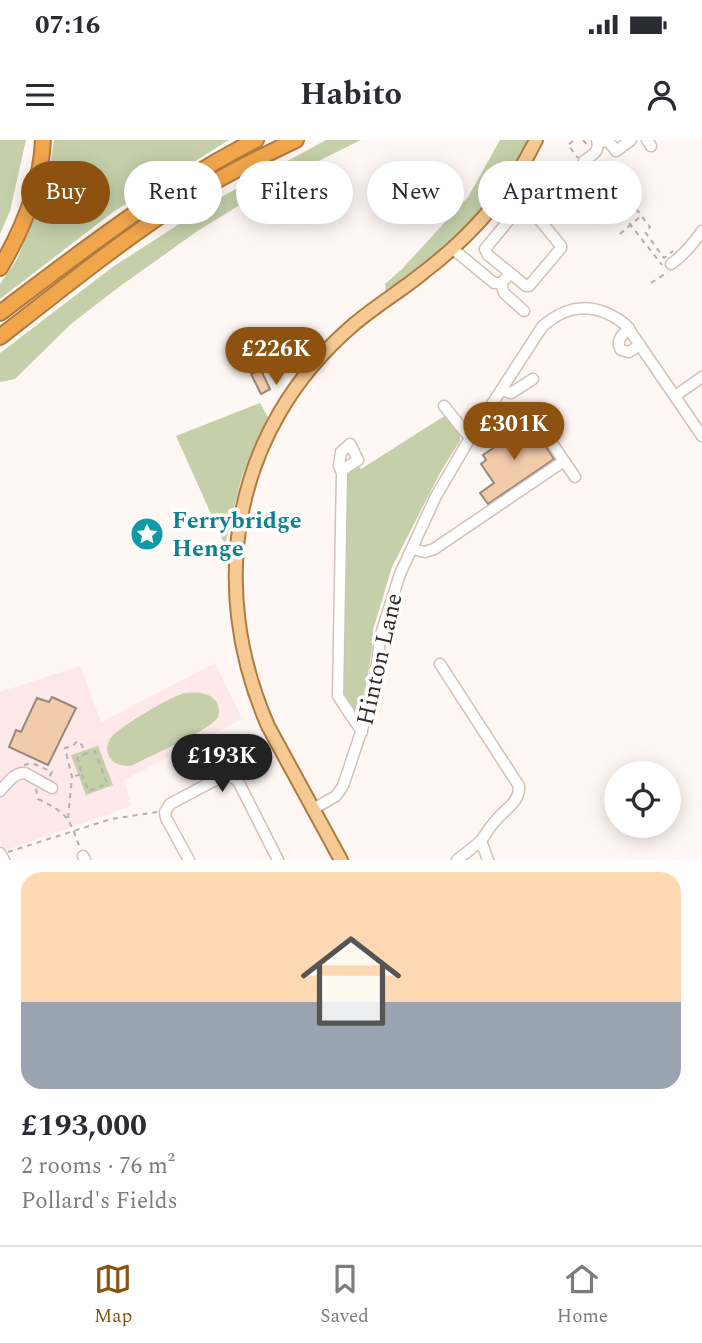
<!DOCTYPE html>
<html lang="en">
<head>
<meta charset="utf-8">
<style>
	body { margin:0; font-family:Spectral,serif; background:#f7f7f7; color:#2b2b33; height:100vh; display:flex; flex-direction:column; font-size:26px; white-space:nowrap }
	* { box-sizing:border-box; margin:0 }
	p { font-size:23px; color:#7c7c81 }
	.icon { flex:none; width:38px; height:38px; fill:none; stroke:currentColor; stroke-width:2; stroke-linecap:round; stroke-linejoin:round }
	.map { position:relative; height:720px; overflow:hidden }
	.side { display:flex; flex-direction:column; background:#fff; flex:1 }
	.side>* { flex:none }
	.hud { position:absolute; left:21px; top:21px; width:662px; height:63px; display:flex; gap:14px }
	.tools { position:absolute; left:604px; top:621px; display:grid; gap:14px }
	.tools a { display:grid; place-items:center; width:77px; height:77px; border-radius:50%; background:#fff; box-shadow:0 4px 18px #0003; font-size:35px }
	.price { position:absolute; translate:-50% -60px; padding:0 16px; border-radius:24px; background:#8d5110; color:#fff; font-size:23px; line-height:46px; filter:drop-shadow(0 2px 4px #0008) }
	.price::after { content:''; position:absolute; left:50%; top:42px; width:21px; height:16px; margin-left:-10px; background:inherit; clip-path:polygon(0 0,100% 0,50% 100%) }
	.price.selected { background:#222; color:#fff }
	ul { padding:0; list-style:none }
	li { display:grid; align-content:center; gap:14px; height:371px; padding:0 21px }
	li+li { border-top:2px solid #e1e1e2 }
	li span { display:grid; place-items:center; height:217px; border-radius:21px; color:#555 }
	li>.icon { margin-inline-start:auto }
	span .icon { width:126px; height:126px; fill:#fffc; stroke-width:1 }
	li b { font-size:30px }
	.tag { padding:0 24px; border-radius:32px; background:#fff; box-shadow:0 4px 18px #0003; font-size:24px; line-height:63px }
	.tag.selected { background:#8d5110; color:#fff }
	.status { display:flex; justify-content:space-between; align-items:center; height:49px; padding:0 35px; background:#fff; direction:ltr }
	.status svg { height:19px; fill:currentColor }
	header { display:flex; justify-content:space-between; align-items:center; height:91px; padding:0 21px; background:#fff; font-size:32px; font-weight:700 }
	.tab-bar { display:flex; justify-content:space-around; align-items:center; height:98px; border-top:2px solid #e1e1e2; background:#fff; font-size:19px; color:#7c7c81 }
	.tab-bar a { display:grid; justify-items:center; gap:4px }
	.tab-bar .selected { color:#8d5110 }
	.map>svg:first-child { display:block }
	.education { fill:#fee8ea }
	.green { fill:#c5d0aa }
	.building { fill:#f2cbaa; stroke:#96897d; stroke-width:2 }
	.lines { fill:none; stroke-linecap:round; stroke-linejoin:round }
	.minor-casing { stroke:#d3c1b9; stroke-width:13 }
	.major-casing { stroke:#af7b3f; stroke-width:16 }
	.highway-casing { stroke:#af7b3f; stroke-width:18 }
	.path { stroke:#b6afac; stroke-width:2; stroke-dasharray:5 5; stroke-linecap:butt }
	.minor { stroke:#fff; stroke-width:10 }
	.major { stroke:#f7ca94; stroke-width:12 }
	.highway { stroke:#f2a64c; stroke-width:14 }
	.labels { text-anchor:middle; stroke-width:7; stroke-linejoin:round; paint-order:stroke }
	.culture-label { font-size:24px; font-weight:bold; fill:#0d838f; stroke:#fff; text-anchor:start }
	.street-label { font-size:24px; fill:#322b28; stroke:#fff }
</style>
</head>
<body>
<div class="status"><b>07:16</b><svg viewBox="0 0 49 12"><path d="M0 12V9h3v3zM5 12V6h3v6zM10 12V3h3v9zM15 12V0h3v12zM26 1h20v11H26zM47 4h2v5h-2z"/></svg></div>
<header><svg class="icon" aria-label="menu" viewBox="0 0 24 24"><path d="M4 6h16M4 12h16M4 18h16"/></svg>Habito<svg class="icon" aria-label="person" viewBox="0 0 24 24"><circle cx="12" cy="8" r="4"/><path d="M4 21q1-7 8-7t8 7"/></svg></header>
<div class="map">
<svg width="702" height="720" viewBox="0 0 702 720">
	<rect width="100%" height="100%" fill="#fef7f3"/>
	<polygon class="education" points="215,523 242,579 124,640 131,666 4,711 0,697 0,552 80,526 101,582"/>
	<g class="green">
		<polygon points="0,0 26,0 10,71 0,94"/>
		<polygon points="54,0 229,0 113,72 0,159 0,144 16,121 40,66 49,33"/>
		<polygon points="326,0 361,0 282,39 199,90 115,150 71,184 15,239 0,242 0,213 114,126 223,56"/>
		<polygon points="500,0 528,0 512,29 477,75 432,116 386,152 385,144 402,129 468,57"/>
		<polygon points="260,263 268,277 242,336 225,405 176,296"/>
		<polygon points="446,275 460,296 460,301 441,331 392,427 373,490 372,509 362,571 354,579 338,556 342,333 355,322 361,329"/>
		<path d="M185,553C196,552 208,552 216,561C219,566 220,572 218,577C211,590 147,617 131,626C123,626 116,625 111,619C106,613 106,606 110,599C117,588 171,556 185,553Z"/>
		<polygon points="98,606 113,645 86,655 71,615"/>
	</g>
	<g class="building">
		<polygon points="261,230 270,249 261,254 251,234"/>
		<polygon points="530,283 554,319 488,364 480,353 494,343 481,324 486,320 483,315"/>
		<polygon points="52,557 76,568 48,625 9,607 16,590 21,592 37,558 49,562"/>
	</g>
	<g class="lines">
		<defs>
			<g id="minor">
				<polyline points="647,0 651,6"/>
				<polyline points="598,1 609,2 616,11 631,0"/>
				<path d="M584,21C593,14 600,12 597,0"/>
				<polygon points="525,62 561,106 561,108 529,146 526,146 488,115 485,109 523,63"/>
				<polyline points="453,109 494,143 501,143 510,134"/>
				<path d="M671,124C684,115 693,104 702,91"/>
				<polyline points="501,143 504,153 524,171"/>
				<path d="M629,188C622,195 615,201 621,210L629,212L640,205"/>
				<polyline points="501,250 511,253 533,239"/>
				<polyline points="675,256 702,237"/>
				<polyline points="444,266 470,298"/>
				<polyline points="564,321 575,337"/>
				<polyline points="342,333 344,329 358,320 350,304 341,312 339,326 342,333 338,556 362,592"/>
				<polyline points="412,409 425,412 434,409 564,321 537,281"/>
				<path d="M440,524L519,646C520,661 507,668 498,678C491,685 486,693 481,701"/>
				<path d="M0,651C7,644 14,632 25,633L52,648"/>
				<path d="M313,669L336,656L343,646L372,559L381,494L400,434L436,356L470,298L542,187C569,162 598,163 626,185L702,296"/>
				<polyline points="0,713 4,720"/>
				<polyline points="83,716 85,720"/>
				<polyline points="189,720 166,678 165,672 170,664 221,637 230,636 238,641 278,720"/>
				<polyline points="457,720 481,701 488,720"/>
			</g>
			<path id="major" d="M341,720L268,586C206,444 233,289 352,186C375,166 401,151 424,132C471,96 510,53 536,0"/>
			<g id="highway">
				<path d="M0,128C23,89 41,45 43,0"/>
				<path d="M0,173C82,111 164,47 256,0"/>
				<path d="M0,197C60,150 120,102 184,60C220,37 258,18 296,0"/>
			</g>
		</defs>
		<use href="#minor" class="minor-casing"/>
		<use href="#major" class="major-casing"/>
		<use href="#highway" class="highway-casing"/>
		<g class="path">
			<polyline points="583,0 588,6"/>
			<polyline points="573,1 568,5 578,18"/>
			<polyline points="600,21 650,87 645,92 664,118 673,111"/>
			<polyline points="586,28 662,125"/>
			<polyline points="620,94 641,76"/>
			<polyline points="651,143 668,132"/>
			<polyline points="24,625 32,623 52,632 49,637"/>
			<polyline points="82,634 88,651 107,644 95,611 86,614"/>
			<path d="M36,649L38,659C68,673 69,678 80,708"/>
			<polyline points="68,678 72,637 65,608 73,606 77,601 82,605 85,614 77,617 82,634 72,637"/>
			<polyline points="8,712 111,679 157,672"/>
		</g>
		<use href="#minor" class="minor"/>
		<use href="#major" class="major"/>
		<use href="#highway" class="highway"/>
	</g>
	<defs>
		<symbol id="sight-disc" viewBox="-11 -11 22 22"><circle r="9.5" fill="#0f9aa8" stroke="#fff"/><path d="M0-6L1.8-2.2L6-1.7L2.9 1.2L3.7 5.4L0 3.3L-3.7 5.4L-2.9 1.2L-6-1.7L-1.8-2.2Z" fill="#fff"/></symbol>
	</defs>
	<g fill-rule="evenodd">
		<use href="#sight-disc" x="128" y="375" width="38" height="38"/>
	</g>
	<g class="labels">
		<g class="culture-label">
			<text x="172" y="388">Ferrybridge<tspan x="172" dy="28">Henge</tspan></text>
		</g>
		<g class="street-label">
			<text transform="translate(379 519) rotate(-77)" y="8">Hinton Lane</text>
		</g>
	</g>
</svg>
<div class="tools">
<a><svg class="icon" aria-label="locate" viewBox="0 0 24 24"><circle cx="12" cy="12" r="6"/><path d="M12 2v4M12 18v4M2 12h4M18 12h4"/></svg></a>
</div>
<b class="price" style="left:276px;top:247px">£226K</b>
<b class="price" style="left:514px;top:322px">£301K</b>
<b class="price selected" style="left:222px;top:654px">£193K</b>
<div class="hud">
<a class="tag selected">Buy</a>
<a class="tag">Rent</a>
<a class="tag">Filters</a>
<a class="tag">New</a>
<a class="tag">Apartment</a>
</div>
</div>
<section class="side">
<ul>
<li><span style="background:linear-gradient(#ffd9b3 60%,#9aa5b1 0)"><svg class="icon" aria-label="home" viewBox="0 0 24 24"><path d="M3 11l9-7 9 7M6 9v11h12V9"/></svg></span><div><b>£193,000</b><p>2 rooms · 76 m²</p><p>Pollard's Fields</p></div></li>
</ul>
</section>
<nav class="tab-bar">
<a class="selected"><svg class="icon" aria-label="map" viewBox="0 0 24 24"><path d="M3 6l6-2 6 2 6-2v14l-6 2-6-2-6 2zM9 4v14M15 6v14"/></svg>Map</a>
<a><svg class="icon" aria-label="saved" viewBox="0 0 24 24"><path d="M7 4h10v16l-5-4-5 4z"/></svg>Saved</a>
<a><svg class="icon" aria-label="home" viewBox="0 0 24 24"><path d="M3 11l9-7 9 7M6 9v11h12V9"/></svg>Home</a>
</nav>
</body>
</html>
